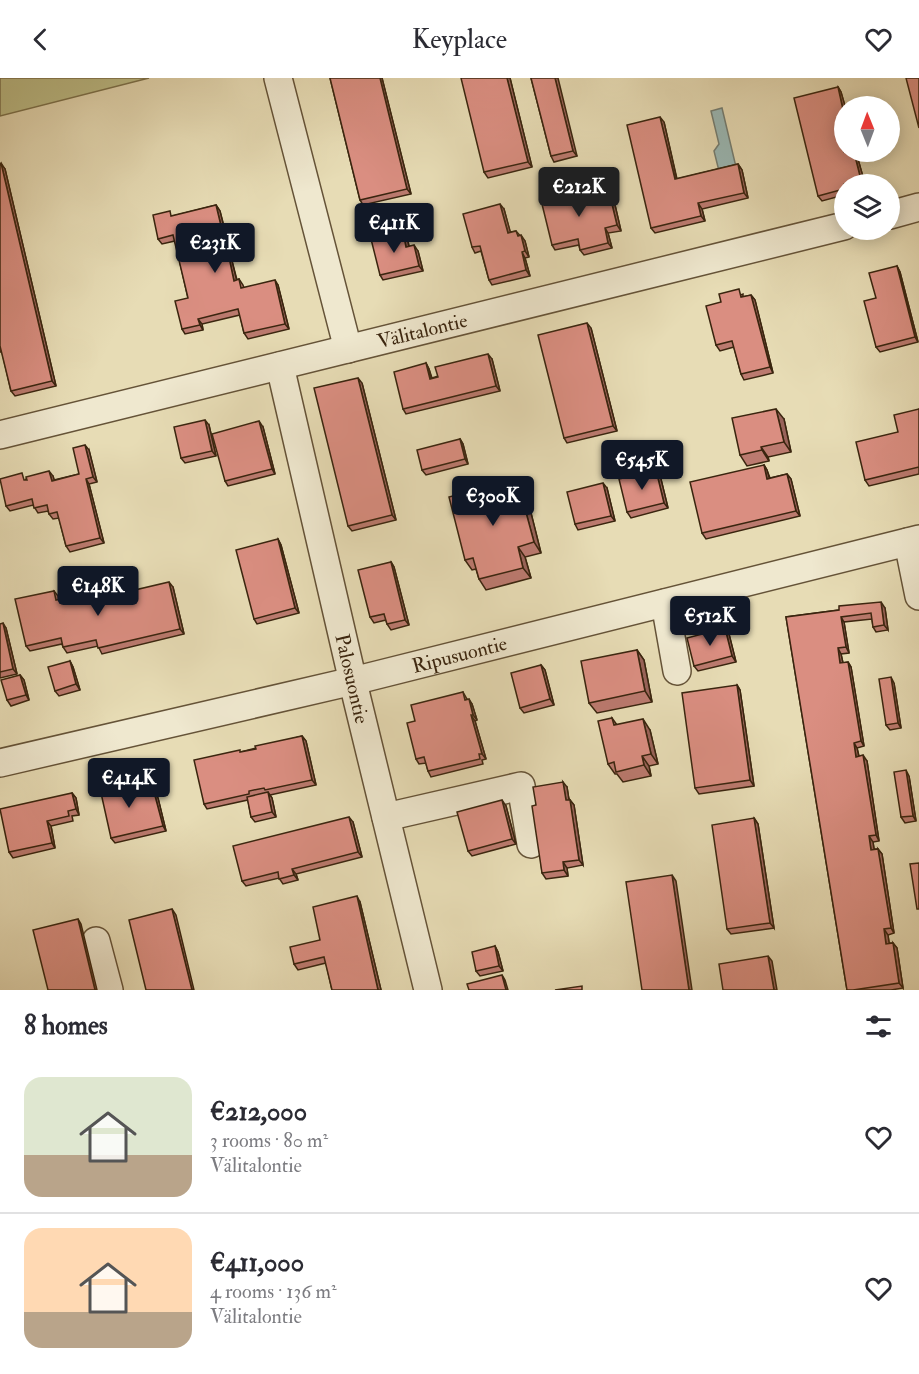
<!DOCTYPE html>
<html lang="en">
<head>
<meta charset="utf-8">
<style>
	body { margin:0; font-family:"IM FELL Double Pica",serif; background:#f2f2f3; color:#2b2b33; height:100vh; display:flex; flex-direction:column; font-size:22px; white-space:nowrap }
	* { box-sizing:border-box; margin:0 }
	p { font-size:20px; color:#7c7c81 }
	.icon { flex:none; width:33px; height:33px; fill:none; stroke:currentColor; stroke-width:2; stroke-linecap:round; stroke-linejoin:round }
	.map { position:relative; height:912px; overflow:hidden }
	.side { display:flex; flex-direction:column; background:#fff; flex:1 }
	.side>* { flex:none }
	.needle { width:39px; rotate:359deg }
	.buttons { position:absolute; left:834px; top:18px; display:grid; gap:12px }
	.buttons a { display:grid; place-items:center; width:66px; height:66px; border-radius:50%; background:#fff; box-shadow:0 3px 15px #0003; font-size:30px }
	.price { position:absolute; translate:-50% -51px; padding:0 14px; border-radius:6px; background:#111827; color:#fff; font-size:20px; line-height:39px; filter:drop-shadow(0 2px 3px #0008) }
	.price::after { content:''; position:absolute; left:50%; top:36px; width:18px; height:14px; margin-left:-9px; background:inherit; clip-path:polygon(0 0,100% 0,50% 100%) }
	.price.selected { background:#222; color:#fff }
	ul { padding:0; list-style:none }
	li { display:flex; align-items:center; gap:18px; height:150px; padding:0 24px }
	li+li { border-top:2px solid #e1e1e2 }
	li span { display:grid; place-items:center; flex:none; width:168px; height:120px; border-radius:18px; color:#555 }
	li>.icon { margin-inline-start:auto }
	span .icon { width:72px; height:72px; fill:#fffc; stroke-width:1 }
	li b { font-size:26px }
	h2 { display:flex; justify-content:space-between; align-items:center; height:72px; padding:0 24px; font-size:26px }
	header { display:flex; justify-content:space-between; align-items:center; height:78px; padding:0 24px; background:#fff; font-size:27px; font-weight:600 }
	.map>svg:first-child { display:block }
	.green { fill:#bdbe88; stroke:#7c724c; stroke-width:1.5 }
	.water { fill:#9ab9b6; stroke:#747e73; stroke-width:1.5 }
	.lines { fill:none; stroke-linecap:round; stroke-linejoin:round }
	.minor-casing { stroke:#655338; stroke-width:30 }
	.minor { stroke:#efe8cf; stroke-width:27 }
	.wall { fill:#bb7a6f; stroke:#3a250f; stroke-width:1.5 }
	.shaded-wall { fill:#99635a; stroke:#3a250f; stroke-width:1.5 }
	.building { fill:#da8e81; stroke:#3a250f; stroke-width:1.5 }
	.labels { text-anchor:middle; stroke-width:4.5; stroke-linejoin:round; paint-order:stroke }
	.street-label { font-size:20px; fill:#3a250f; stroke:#efe8cf }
</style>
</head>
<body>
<header><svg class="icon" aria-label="back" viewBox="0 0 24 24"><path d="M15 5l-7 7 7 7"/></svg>Keyplace<svg class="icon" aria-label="heart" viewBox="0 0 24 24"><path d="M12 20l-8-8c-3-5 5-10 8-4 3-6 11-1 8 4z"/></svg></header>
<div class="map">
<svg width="919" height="912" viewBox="0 0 919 912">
	<rect width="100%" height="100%" fill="#e7dcb5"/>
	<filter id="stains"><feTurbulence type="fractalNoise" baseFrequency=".00333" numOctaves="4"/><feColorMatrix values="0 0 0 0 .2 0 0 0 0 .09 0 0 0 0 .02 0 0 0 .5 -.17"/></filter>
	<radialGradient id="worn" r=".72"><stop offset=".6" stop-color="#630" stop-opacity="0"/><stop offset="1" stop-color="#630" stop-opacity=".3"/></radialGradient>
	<polygon class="green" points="0,0 149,0 0,38"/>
	<polygon class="water" points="722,30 736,89 719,93 714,73 719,66 711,33"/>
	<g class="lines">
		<defs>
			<g id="minor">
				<polyline points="278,0 348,271"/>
				<polyline points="890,137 919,129"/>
				<path id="s1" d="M280,288L357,621L428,912"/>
				<path id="s2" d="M0,357L844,148"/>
				<polyline points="908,464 919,518"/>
				<polyline points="665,525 677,593"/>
				<path id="s3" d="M0,685L353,603L919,461"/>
				<polyline points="386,739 521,708 531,766"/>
				<polyline points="96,863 109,912"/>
			</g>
		</defs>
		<use href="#minor" class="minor-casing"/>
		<use href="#minor" class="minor"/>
	</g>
	<g class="wall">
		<polygon points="330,0 382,0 411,116 363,127 360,122"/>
		<polygon points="510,0 532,89 488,100 484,94"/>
		<polygon points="531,0 577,78 554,84 551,78"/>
		<polygon points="838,9 841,14 845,28 844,74 856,74 865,106 844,106 844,117 822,123 818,118"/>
		<polygon points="664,44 677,101 738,86 742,92 748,120 702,131 705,143 655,155 651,150"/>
		<polygon points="0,86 5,91 56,308 15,318 11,313 2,274 0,274"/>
		<polygon points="594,109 598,114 601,125 615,127 621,153 608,155 612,170 584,177 580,172 579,167 555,172 552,167"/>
		<polygon points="216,127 220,133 226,156 231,161 235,175 230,175 237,202 239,201 243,207 244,210 278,207 289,251 248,261 244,255 240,237 202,246 203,252 185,256 182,251 188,220 175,163 162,166 158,161 173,138"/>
		<polygon points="504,131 510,154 516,153 525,163 529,179 525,180 530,198 492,207 489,202 481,173 475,175 472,169"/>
		<polygon points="403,154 407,159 409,168 418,173 423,193 383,202 380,197"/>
		<polygon points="897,188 900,194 918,264 880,274 876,269 876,220"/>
		<polygon points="743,216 743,219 751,217 755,222 773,295 744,302 741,296 734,269 720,273 716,267 721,224"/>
		<polygon points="591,250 617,353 567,365 564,360"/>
		<polygon points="492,281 500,313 406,336 403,331 426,285 429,291 432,300"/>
		<polygon points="362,305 396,442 352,453 348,448"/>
		<polygon points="919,331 919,396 869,408 865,402 898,354"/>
		<polygon points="784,341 791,374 768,379 769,383 747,388 740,377"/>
		<polygon points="209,347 216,378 185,385 181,380"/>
		<polygon points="263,349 275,396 228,408 225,403"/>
		<polygon points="460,361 463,366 468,386 426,397 422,392"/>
		<polygon points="89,372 97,404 89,406 104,465 70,474 66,468 59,440 53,441 49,436 48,433 38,435 33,427 10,433 6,428 26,401 26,402 53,398 54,402 79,396"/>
		<polygon points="764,387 767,392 770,400 787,396 791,401 800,438 706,461 702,455"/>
		<polygon points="656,392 660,397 668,430 631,440 627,434"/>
		<polygon points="607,410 615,443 578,452 575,446"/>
		<polygon points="525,411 541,475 525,479 531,500 486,512 479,501 476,491 472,492 465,482"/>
		<polygon points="278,461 281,467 299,535 257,546 254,541"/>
		<polygon points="391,484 394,489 409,547 391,552 387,546 386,542 374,545 370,539"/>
		<polygon points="173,509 184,556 102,576 98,568 67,575 63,569 62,566 30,573 26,568 54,513 58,518 59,522 94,520 94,521"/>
		<polygon points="885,530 888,552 876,554 873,549 872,541 844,544 849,575 841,576 843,585 848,584 851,589 864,668 857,670 859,678 867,683 879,763 873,764 874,771 878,771 882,776 894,855 888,857 889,865 893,865 897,870 903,910 891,912 847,912 786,539 839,532"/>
		<polygon points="0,546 6,550 17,596 0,600"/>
		<polygon points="725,550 729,556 736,584 698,593 694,588"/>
		<polygon points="637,572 644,582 652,624 597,635 589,625"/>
		<polygon points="70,583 73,589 80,612 59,618 55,613"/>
		<polygon points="541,587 545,592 554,627 524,635 520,630"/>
		<polygon points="20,597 24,602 29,622 11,628 7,622"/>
		<polygon points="894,605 901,650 890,652 886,647"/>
		<polygon points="737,607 740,612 754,708 699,716 695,710"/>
		<polygon points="463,614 467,621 472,626 477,642 475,643 486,681 482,682 483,686 431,699 428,693 426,685 419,686 416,681 415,643"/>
		<polygon points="612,640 617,647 650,652 658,686 649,688 651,698 623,704 617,696 615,696 608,686"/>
		<polygon points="302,658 306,663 316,707 270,717 272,720 276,739 255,744 251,739 248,722 207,731 204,726 241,674"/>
		<polygon points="909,698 916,743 905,745 901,739"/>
		<polygon points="129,705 132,719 158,720 166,753 115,765 111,760"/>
		<polygon points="567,709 569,722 570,722 574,727 583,787 567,790 568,798 546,801 542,795 536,727"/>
		<polygon points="72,715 76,720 79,737 72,738 73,743 51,748 55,770 13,780 9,774"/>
		<polygon points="506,728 516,766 472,778 468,773"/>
		<polygon points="754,740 758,746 774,850 731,856 727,851"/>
		<polygon points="353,744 362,779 296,796 298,802 283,806 279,800 246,808 242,803"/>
		<polygon points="360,824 381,912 332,912 326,885 298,892 294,886 320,862"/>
		<polygon points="495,868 498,874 503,893 480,898 476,893"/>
	</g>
	<g class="shaded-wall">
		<polygon points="380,0 382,0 411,116 407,111"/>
		<polygon points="507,0 510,0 532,89 528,84"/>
		<polygon points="555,0 558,0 577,78 573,73"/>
		<polygon points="838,9 841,14 845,28 844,36"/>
		<polygon points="660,39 664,44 678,107 675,101"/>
		<polygon points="854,74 856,74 865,106 862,106"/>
		<polygon points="1,85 5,91 56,308 52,303"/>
		<polygon points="738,86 742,92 748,120 744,115"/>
		<polygon points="594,109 598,114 602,130 598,125"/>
		<polygon points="611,122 615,127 621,153 617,147"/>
		<polygon points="698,125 702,131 705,143 701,138"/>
		<polygon points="500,126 504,131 512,160 508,155"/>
		<polygon points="216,127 220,133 227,162 223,156"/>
		<polygon points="605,150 608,155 612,170 608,165"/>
		<polygon points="403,154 407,159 410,174 406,169"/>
		<polygon points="227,155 231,161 235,175 231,169"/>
		<polygon points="521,157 525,163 529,179 525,173"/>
		<polygon points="414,167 418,173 423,193 419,188"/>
		<polygon points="227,170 230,175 238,208 234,203"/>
		<polygon points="522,174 525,180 530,198 526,192"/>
		<polygon points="897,188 900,194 918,264 915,259"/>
		<polygon points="275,202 278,207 289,251 285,246"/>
		<polygon points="751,217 755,222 773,295 770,289"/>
		<polygon points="198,241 202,246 203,252 200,247"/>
		<polygon points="587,245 591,250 617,353 613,348"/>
		<polygon points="488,276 492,281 500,313 496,308"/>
		<polygon points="426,285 429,291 433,306 430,301"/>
		<polygon points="358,300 362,305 396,442 392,437"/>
		<polygon points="776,331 784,341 791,374 784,364"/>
		<polygon points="205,342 209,347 216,378 212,373"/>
		<polygon points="259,343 263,349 275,396 272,391"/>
		<polygon points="460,361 463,366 468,386 465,381"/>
		<polygon points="85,367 89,372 97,404 93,399"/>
		<polygon points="761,369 768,379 769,383 762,372"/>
		<polygon points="764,387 767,392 771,406 767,401"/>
		<polygon points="656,392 660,397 668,430 664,425"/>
		<polygon points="49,393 53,398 56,408 52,403"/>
		<polygon points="787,396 791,401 800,438 796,433"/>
		<polygon points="86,401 89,406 104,465 100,460"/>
		<polygon points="517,401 525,411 541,475 534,464"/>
		<polygon points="603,405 607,410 615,443 611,438"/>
		<polygon points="278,461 281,467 299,535 295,530"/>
		<polygon points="518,469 525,479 531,500 523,490"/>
		<polygon points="391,484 394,489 409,547 405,542"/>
		<polygon points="169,504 173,509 184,556 180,551"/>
		<polygon points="881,524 885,530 888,552 884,547"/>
		<polygon points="841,539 844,544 849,575 846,569"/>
		<polygon points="3,545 6,550 17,596 13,591"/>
		<polygon points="725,550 729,556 736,584 732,578"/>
		<polygon points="838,570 841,576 844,590 840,585"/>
		<polygon points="637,572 644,582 652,624 645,613"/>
		<polygon points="70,583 73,589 80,612 76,606"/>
		<polygon points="848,584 851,589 864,668 861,663"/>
		<polygon points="541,587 545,592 554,627 550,621"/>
		<polygon points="20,597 24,602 29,622 26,617"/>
		<polygon points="891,599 894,605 901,650 898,645"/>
		<polygon points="737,607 740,612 754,708 750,702"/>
		<polygon points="469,621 472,626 477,642 473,637"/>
		<polygon points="471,637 475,643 486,681 482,676"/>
		<polygon points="643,641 650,652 658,686 651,676"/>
		<polygon points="302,658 306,663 316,707 312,702"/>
		<polygon points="854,665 857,670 860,684 856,679"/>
		<polygon points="863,677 867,683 879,763 876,757"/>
		<polygon points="642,678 649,688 651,698 644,687"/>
		<polygon points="906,692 909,698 916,743 913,738"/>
		<polygon points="125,699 129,705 134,725 130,720"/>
		<polygon points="563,704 567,709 570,728 566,722"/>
		<polygon points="154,714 158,720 166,753 163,748"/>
		<polygon points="268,714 272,720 276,739 272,734"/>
		<polygon points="72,715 76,720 79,737 76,731"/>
		<polygon points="502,722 506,728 516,766 512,761"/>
		<polygon points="570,722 574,727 583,787 579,782"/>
		<polygon points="349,739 353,744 362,779 358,774"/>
		<polygon points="754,740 758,746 774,850 770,845"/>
		<polygon points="47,743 51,748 55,770 52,765"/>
		<polygon points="869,758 873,764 875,777 871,772"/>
		<polygon points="878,771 882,776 894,855 891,850"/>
		<polygon points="563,784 567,790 568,798 564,792"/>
		<polygon points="292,791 296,796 298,802 294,797"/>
		<polygon points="672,797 676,803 692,912 689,912"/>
		<polygon points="357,818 360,824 381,912 378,912"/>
		<polygon points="172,831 176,837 194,912 192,912"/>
		<polygon points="78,841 81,846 97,912 95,912"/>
		<polygon points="884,851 888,857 890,871 886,866"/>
		<polygon points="893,865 897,870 903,910 899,905"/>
		<polygon points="495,868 498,874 503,893 499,888"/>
		<polygon points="768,878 772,883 777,912 774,912"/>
		<polygon points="502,897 505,902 508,912 506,912"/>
	</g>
	<g class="building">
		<polygon points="330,0 380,0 407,111 360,122"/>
		<polygon points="461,0 507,0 528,84 484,94"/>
		<polygon points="531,0 555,0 573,73 551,78"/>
		<polygon points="906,0 919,0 919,50"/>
		<polygon points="838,9 844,36 844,74 854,74 862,106 844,106 844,111 818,118 794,20"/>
		<polygon points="660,39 675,101 738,86 744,115 698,125 701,138 651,150 627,47"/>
		<polygon points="1,85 52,303 11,313 0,268 0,86"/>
		<polygon points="594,109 598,125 611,122 617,147 605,150 608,165 580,172 578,161 552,167 541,122"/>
		<polygon points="500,126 508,155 516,153 518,158 521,157 525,173 522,174 526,192 489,202 480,168 472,169 463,136"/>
		<polygon points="216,127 223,156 227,155 231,169 227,170 234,203 239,201 241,210 275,202 285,246 244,255 238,231 198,241 200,247 182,251 175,223 188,220 173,157 158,161 153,137 170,133 171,138"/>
		<polygon points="403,154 406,169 414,167 419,188 380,197 371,161"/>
		<polygon points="897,188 915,259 876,269 864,223 876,220 869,195"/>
		<polygon points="739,211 741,219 751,217 770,289 741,296 732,263 716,267 706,228 721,224 719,216"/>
		<polygon points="587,245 613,348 564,360 538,257"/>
		<polygon points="488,276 496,308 403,331 394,294 426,285 430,301 438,299 435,289"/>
		<polygon points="358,300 392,437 348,448 314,310"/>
		<polygon points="776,331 784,364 761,369 762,372 740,377 732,340"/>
		<polygon points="919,331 919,389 865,402 856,364 898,354 894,337"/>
		<polygon points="205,342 212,373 181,380 174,349"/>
		<polygon points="259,343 272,391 225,403 212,356"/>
		<polygon points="460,361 465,381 422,392 417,372"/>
		<polygon points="85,367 93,399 86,401 100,460 66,468 57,434 49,436 47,427 34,430 32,421 6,428 0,401 22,395 24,402 27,402 26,399 49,393 52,403 79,396 73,370"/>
		<polygon points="764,387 767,401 787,396 796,433 702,455 690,404"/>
		<polygon points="656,392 664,425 627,434 619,401"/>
		<polygon points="517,401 534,464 518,469 523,490 479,501 473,480 465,482 449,419"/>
		<polygon points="603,405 611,438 575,446 567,414"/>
		<polygon points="278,461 295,530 254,541 236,472"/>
		<polygon points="391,484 405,542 387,546 384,536 370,539 358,492"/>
		<polygon points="169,504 180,551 98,570 96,562 63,569 61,560 26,568 15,521 54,513 56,522 90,514 92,522"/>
		<polygon points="881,524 884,547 873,549 871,535 841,539 846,569 838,570 840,585 848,584 861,663 854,665 856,679 863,677 876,757 869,758 871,772 878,771 891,850 884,851 886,866 893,865 899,905 853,912 847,912 786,539 839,532 839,528"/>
		<polygon points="3,545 13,591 0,594 0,546"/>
		<polygon points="725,550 732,578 694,588 687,560"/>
		<polygon points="637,572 645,613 589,625 581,583"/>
		<polygon points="70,583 76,606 55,613 48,589"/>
		<polygon points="541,587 550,621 520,630 511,595"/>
		<polygon points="20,597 26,617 7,622 1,602"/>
		<polygon points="891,599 898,645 886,647 879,601"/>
		<polygon points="737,607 750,702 695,710 682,615"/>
		<polygon points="463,614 465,622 469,621 473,637 471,637 482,676 479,676 480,681 428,693 424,679 416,681 407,645 415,643 411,627"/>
		<polygon points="612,640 614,647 643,641 651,676 642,678 644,687 616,694 614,684 608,686 598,643"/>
		<polygon points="302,658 312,702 265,712 264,710 249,713 249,716 204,726 194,682 240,672 240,674 256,671 255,668"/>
		<polygon points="906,692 913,738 901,739 894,694"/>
		<polygon points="125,699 130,720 154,714 163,748 111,760 99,706"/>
		<polygon points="563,704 566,722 570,722 579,782 563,784 564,792 542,795 532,728 536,727 533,709"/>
		<polygon points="268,714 272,734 251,739 247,719"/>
		<polygon points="72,715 76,731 68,733 69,738 47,743 52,765 9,774 0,731"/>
		<polygon points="502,722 512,761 468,773 457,734"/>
		<polygon points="349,739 358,774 292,791 294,797 279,801 278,794 242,803 233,768"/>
		<polygon points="754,740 770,845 727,851 712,747"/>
		<polygon points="919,785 919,831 917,831 910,786"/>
		<polygon points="672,797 689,912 642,912 626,804"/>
		<polygon points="357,818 378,912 332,912 324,879 294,886 290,869 320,862 313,829"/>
		<polygon points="172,831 192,912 146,912 129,842"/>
		<polygon points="78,841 95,912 48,912 33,852"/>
		<polygon points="495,868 499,888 476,893 472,874"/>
		<polygon points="768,878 774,912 723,912 719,886"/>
		<polygon points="502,897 506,912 469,912 467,906"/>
		<polygon points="582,908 582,912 555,912"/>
	</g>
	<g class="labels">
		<g class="street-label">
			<text dy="7" stroke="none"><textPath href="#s2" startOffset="435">Välitalontie</textPath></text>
			<text dy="7" stroke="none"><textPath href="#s3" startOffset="472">Ripusuontie</textPath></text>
			<text dy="7" stroke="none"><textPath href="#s1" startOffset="321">Palosuontie</textPath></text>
		</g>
	</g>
	<rect width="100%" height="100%" filter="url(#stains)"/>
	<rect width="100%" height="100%" fill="url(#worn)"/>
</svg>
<div class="buttons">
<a><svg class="needle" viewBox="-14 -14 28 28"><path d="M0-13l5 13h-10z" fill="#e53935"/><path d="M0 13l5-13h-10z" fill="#7c7c81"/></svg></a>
<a><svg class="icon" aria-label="layers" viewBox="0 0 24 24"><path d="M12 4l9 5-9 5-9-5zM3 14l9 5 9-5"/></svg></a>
</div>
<b class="price selected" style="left:579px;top:140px">€212K</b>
<b class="price" style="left:394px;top:176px">€411K</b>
<b class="price" style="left:215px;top:196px">€231K</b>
<b class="price" style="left:642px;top:413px">€545K</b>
<b class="price" style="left:493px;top:449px">€300K</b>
<b class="price" style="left:98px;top:539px">€148K</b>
<b class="price" style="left:710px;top:569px">€512K</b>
<b class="price" style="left:129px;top:731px">€414K</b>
</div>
<section class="side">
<h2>8 homes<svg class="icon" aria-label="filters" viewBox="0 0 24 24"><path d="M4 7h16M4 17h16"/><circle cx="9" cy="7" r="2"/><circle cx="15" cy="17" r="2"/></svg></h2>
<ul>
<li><span style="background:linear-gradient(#dfe7d0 65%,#b9a48a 0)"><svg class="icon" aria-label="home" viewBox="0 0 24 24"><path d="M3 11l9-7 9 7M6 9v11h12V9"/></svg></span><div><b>€212,000</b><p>3 rooms · 80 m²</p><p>Välitalontie</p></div><svg class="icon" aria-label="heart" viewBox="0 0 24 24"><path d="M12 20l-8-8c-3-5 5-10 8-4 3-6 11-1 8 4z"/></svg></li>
<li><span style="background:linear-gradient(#ffd9b3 70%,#b9a48a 0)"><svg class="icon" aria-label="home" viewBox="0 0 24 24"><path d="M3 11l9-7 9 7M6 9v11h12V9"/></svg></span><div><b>€411,000</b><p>4 rooms · 136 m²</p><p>Välitalontie</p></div><svg class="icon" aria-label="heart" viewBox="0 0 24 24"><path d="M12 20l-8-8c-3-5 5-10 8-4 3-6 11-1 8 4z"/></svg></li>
</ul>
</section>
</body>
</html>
